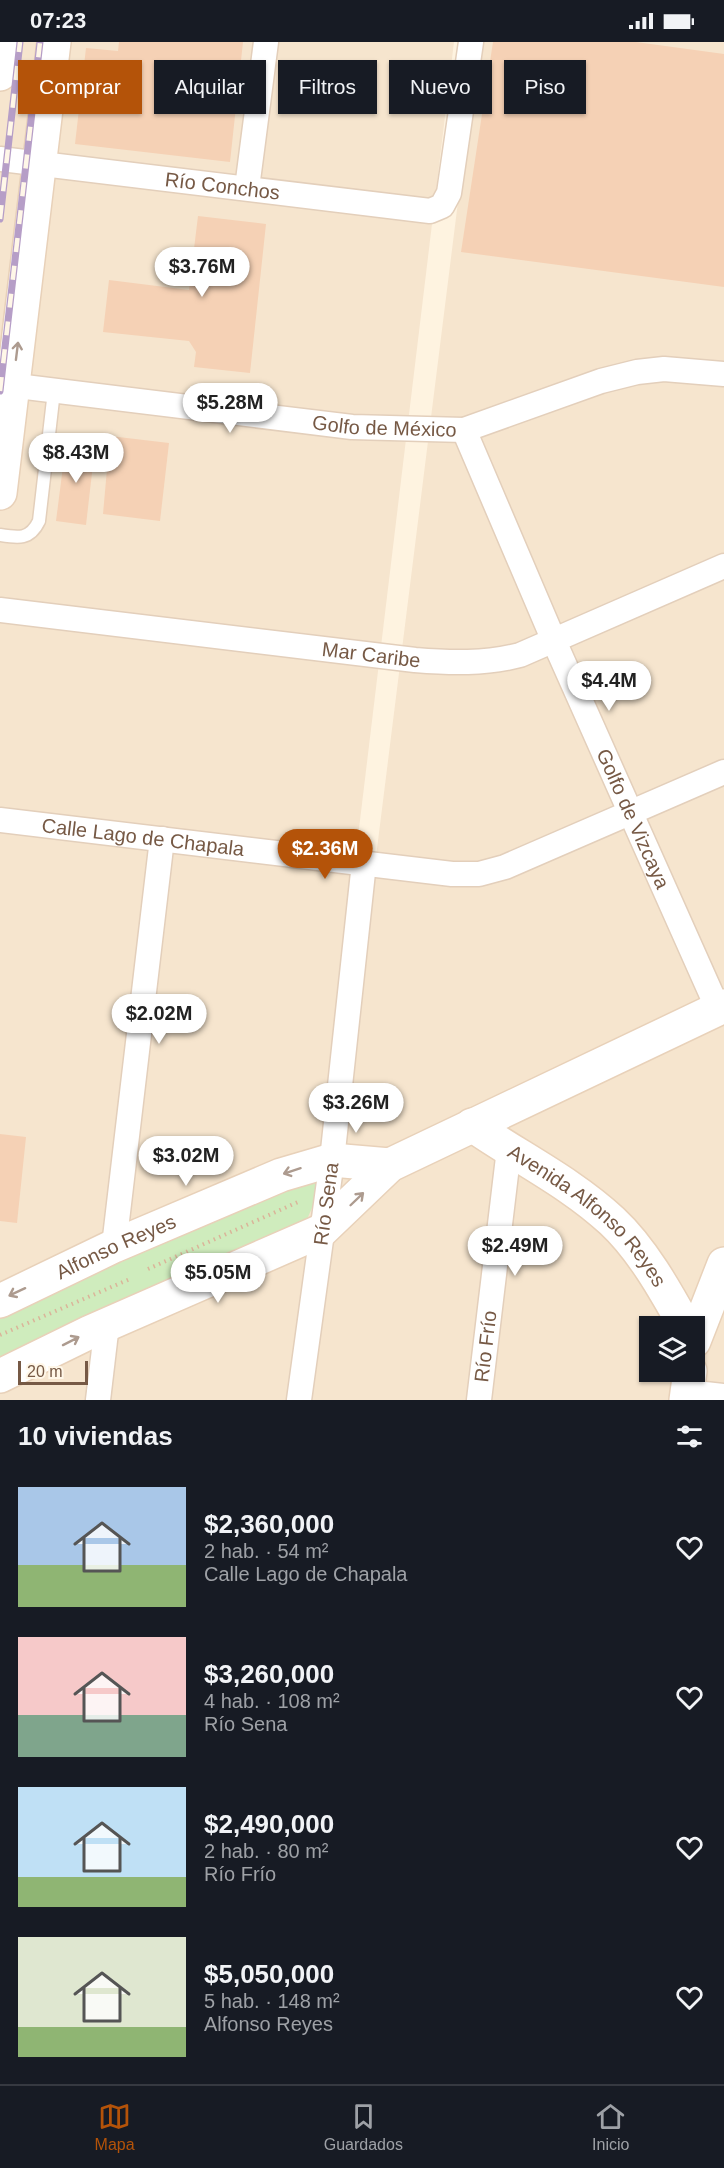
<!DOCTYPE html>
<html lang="es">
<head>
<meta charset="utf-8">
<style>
	body { margin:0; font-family:Helvetica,sans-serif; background:#20242c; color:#f1f3f6; height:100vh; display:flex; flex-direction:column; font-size:22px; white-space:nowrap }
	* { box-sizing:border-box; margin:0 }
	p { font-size:20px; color:#9ea1a6 }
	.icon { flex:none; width:33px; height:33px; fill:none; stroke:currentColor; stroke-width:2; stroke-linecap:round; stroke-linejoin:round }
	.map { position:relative; height:1358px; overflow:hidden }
	.panel { display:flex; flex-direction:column; background:#171b24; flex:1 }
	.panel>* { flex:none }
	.guide { position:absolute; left:18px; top:18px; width:688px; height:54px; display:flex; gap:12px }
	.fabs { position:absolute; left:639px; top:1274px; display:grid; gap:12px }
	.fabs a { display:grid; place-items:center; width:66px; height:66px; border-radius:0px; background:#171b24; box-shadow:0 2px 4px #0004; font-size:30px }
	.scale { position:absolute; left:18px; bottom:15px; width:70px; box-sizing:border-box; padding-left:6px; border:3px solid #765945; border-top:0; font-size:16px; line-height:21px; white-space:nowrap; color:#765945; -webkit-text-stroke:4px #fff7e8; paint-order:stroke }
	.price { position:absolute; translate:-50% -51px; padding:0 14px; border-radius:21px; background:#fff; color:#222; font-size:20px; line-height:39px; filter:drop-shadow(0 2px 3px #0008) }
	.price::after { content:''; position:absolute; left:50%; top:36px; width:18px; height:14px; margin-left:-9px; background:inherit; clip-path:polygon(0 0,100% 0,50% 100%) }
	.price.current { background:#b45309; color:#fff }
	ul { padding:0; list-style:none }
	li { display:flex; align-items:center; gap:18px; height:150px; padding:0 18px }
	li span { display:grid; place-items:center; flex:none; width:168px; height:120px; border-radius:0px; color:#555 }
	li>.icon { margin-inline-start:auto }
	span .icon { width:72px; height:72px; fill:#fffc; stroke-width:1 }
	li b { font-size:26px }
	h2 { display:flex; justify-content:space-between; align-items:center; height:72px; padding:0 18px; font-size:26px }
	.chip { padding:0 21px; border-radius:0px; background:#171b24; box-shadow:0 2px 4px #0004; font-size:21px; line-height:54px }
	.chip.current { background:#b45309; color:#fff }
	.status { display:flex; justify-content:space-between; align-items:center; height:42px; padding:0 30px; background:#171b24; direction:ltr }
	.status svg { height:16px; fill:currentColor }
	.menu { display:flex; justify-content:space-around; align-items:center; height:84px; border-top:2px solid #363941; background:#171b24; font-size:16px; color:#9ea1a6 }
	.menu a { display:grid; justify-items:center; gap:3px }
	.menu .current { color:#b45309 }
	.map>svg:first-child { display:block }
	.residential { fill:#f6e5ce; fill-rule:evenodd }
	.green { fill:#cfecbd }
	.building { fill:#f5d1b5 }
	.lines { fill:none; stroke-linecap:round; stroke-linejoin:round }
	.lane-casing { stroke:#e3cfbb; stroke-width:15 }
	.street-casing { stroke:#e3cfbb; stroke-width:27 }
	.secondary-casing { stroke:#e8d1b9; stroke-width:36 }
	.path { stroke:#dab499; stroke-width:4; stroke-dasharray:1.5 4.5; stroke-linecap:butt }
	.lane { stroke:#fff; stroke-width:12 }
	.street { stroke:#fff; stroke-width:24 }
	.secondary { stroke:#fff; stroke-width:33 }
	.rail-casing { stroke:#b69ec7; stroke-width:7 }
	.rail { stroke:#fff7e8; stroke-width:4.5; stroke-dasharray:14; stroke-linecap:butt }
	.oneway { stroke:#ad9b8f }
	.labels { text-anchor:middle; stroke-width:6; stroke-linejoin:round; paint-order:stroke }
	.street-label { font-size:20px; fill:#765945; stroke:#fff7e8 }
</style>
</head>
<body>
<div class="status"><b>07:23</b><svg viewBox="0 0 49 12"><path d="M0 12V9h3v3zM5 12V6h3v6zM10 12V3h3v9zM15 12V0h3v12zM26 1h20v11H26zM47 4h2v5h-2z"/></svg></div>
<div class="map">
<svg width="724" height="1358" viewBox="0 0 724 1358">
	<rect width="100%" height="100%" fill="#fef3e0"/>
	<g class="residential">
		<polygon points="0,0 454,0 290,1358 0,1358"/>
		<path d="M478,0H724V1358H308ZM650,1284H694V1329H650Z"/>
	</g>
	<polygon class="green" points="314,1130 318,1152 305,1182 0,1316 0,1262"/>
	<g class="building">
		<polygon points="119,0 243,0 230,120 75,102 86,6 118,9"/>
		<polygon points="493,0 636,0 724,12 724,245 461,210"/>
		<polygon points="198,174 266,182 250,331 194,325 196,310 189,299 103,290 109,238 189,248"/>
		<polygon points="110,394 169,401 160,479 103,472"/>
		<polygon points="66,401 95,405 86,483 56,479"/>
		<polygon points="0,1092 26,1095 17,1181 0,1179"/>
	</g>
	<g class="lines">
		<defs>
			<path id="lane" d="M0,493C18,496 30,498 39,479L54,349"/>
			<g id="street">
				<path id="s1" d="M0,117L430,169L442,164L449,151L471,0"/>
				<polyline points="247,146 266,0"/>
				<path id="s2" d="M0,342L352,385L464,388L601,339L637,330L664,327L724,332"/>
				<path id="s3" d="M464,388L554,599L718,967L724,968"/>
				<path id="s4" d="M0,568L415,618C451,621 485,622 520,613L724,524"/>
				<path id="s5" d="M0,778L452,832H479L505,825L724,730"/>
				<polyline points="114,1204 162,797"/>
				<polyline points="687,1350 724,1354"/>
				<polyline points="98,1358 107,1282"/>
				<path id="s6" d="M299,1358L332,1118L364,821"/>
				<path id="s7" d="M479,1358L509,1107"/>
			</g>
			<g id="secondary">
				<polyline points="0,32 3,0"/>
				<polyline points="0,451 54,0"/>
				<path id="s8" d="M472,1083C518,1115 570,1140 612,1179C642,1207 665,1248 685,1284"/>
				<path id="s9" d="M0,1259L114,1204L281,1133L332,1118L390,1123"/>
				<polyline points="694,1299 724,1222"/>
				<polyline points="0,1334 90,1290 321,1189 390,1123 724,964"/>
				<polyline points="686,1358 690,1329"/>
			</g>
		</defs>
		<use href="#lane" class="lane-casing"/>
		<use href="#street" class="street-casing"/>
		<use href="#secondary" class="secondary-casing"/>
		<g class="path">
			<polyline points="148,1227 298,1160"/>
			<polyline points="0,1293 130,1237"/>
		</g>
		<use href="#lane" class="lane"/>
		<use href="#street" class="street"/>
		<use href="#secondary" class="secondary"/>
		<defs>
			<g id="rail">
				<polyline points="0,177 20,0"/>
				<polyline points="0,349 40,0"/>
			</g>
		</defs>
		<use href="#rail" class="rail-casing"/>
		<use href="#rail" class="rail"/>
	</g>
	<defs><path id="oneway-shaft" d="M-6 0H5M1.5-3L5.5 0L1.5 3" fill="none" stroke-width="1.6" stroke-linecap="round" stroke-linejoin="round" transform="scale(1.5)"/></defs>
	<g class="oneway">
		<use href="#oneway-shaft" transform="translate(17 309) rotate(-83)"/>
		<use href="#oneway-shaft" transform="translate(292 1129) rotate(162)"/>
		<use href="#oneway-shaft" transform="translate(357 1157) rotate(-44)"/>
		<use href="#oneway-shaft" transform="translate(17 1250) rotate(155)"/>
		<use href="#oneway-shaft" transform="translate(71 1299) rotate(-27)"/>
	</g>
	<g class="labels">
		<g class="street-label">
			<text dy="7" stroke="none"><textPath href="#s1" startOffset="224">Río Conchos</textPath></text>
			<text dy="7" stroke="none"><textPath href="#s2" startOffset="387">Golfo de México</textPath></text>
			<text dy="7" stroke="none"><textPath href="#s4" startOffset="374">Mar Caribe</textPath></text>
			<text dy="7" stroke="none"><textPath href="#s3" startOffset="424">Golfo de Vizcaya</textPath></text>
			<text dy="7" stroke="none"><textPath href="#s5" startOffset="144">Calle Lago de Chapala</textPath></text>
			<text dy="7" stroke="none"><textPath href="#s6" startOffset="198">Río Sena</textPath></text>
			<text dy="7" stroke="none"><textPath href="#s8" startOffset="148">Avenida Alfonso Reyes</textPath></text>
			<text dy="7" stroke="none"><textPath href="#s9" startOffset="128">Alfonso Reyes</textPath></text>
			<text dy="7" stroke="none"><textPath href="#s7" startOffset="54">Río Frío</textPath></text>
		</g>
	</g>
</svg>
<div class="fabs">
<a><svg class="icon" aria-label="layers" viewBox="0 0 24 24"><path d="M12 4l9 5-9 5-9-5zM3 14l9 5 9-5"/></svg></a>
</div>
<div class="scale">20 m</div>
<b class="price" style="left:202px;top:256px">$3.76M</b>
<b class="price" style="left:230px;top:392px">$5.28M</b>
<b class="price" style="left:76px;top:442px">$8.43M</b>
<b class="price" style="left:609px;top:670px">$4.4M</b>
<b class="price current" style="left:325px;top:838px">$2.36M</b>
<b class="price" style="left:159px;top:1003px">$2.02M</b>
<b class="price" style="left:356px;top:1092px">$3.26M</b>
<b class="price" style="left:186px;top:1145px">$3.02M</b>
<b class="price" style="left:515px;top:1235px">$2.49M</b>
<b class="price" style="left:218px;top:1262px">$5.05M</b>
<div class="guide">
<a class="chip current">Comprar</a>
<a class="chip">Alquilar</a>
<a class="chip">Filtros</a>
<a class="chip">Nuevo</a>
<a class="chip">Piso</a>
</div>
</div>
<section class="panel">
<h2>10 viviendas<svg class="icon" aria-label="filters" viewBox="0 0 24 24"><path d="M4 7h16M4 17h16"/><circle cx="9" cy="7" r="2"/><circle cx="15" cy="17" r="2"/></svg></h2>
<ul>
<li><span style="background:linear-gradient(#a9c7e8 65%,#8fb573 0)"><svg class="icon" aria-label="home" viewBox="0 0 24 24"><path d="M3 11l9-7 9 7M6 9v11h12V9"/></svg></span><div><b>$2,360,000</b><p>2 hab. · 54 m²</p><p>Calle Lago de Chapala</p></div><svg class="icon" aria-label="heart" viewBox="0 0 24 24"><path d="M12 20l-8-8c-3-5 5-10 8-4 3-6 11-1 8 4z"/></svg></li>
<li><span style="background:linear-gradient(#f6c9c9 65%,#7fa58c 0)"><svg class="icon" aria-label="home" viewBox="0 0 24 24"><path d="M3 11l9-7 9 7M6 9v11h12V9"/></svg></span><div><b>$3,260,000</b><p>4 hab. · 108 m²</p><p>Río Sena</p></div><svg class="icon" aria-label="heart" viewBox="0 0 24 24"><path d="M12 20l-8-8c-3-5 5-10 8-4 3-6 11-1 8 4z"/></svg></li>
<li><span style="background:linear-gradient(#bfe0f5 75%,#8fb573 0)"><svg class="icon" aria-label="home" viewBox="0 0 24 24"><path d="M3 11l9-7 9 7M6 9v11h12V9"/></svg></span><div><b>$2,490,000</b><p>2 hab. · 80 m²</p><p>Río Frío</p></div><svg class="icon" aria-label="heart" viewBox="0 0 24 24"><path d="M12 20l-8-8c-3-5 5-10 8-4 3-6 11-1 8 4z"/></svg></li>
<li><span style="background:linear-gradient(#dfe7d0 75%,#8fb573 0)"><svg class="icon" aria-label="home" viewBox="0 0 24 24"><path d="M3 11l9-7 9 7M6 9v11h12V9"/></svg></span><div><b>$5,050,000</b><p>5 hab. · 148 m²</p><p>Alfonso Reyes</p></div><svg class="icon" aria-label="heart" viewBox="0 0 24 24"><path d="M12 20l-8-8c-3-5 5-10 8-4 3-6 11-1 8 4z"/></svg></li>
</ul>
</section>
<nav class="menu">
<a class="current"><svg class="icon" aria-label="map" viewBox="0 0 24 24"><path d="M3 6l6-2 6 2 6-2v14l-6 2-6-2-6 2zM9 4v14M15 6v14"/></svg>Mapa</a>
<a><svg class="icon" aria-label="saved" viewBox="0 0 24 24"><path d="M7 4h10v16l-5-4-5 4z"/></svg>Guardados</a>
<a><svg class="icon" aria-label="home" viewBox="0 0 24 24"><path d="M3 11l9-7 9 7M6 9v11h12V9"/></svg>Inicio</a>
</nav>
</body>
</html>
